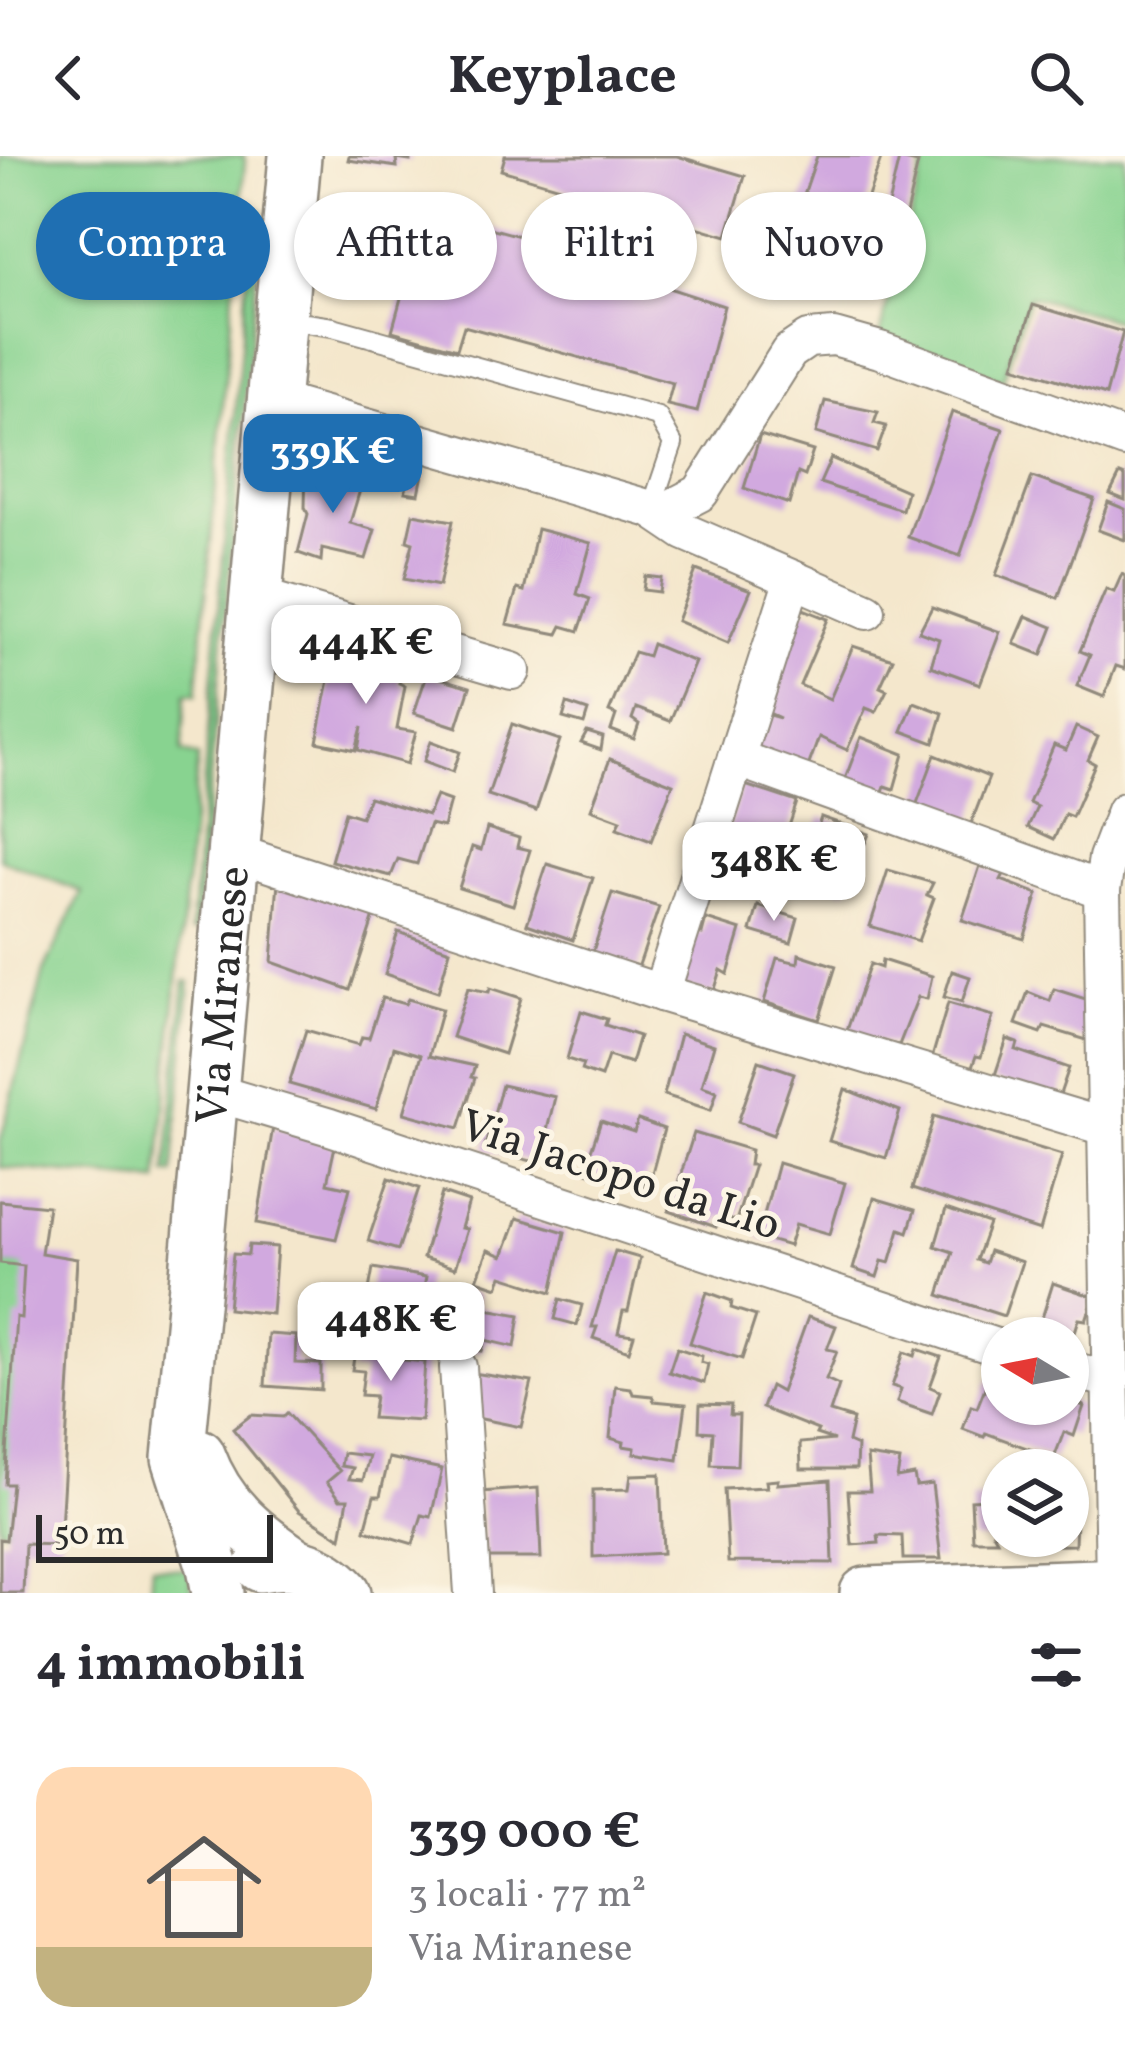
<!DOCTYPE html>
<html lang="it">
<head>
<meta charset="utf-8">
<style>
	body { margin:0; font-family:Vollkorn,serif; background:#f2f2f3; color:#2b2b33; height:100vh; display:flex; flex-direction:column; font-size:45px; white-space:nowrap }
	* { box-sizing:border-box; margin:0 }
	p { font-size:39px; color:#7c7c81 }
	.icon { flex:none; width:66px; height:66px; fill:none; stroke:currentColor; stroke-width:2; stroke-linecap:round; stroke-linejoin:round }
	.map { position:relative; height:1437px; overflow:hidden }
	.details { display:flex; flex-direction:column; background:#fff; flex:1 }
	.details>* { flex:none }
	.guide { position:absolute; left:36px; top:36px; width:1053px; height:108px; display:flex; gap:24px }
	.needle { width:78px; rotate:280deg }
	.buttons { position:absolute; left:981px; top:1161px; display:grid; gap:24px }
	.buttons a { display:grid; place-items:center; width:108px; height:108px; border-radius:50%; background:#fff; box-shadow:0 3px 9px #0004; font-size:60px }
	.scale { position:absolute; left:36px; bottom:30px; width:237px; box-sizing:border-box; padding-left:12px; border:6px solid #2b2b2b; border-top:0; font-size:33px; line-height:42px; white-space:nowrap; color:#2b2b2b; -webkit-text-stroke:9px #fcf5e5; paint-order:stroke }
	.price { position:absolute; translate:-50% -102px; padding:0 27px; border-radius:24px; background:#fff; color:#222; font-size:39px; line-height:78px; filter:drop-shadow(0 3px 6px #0008) }
	.price::after { content:''; position:absolute; left:50%; top:72px; width:36px; height:27px; margin-left:-18px; background:inherit; clip-path:polygon(0 0,100% 0,50% 100%) }
	.price.current { background:#1f6fb2; color:#fff }
	ul { padding:0; list-style:none }
	li { display:flex; align-items:center; gap:36px; height:300px; padding:0 36px }
	li span { display:grid; place-items:center; flex:none; width:336px; height:240px; border-radius:36px; color:#555 }
	li>.icon { margin-inline-start:auto }
	span .icon { width:144px; height:144px; fill:#fffc; stroke-width:1 }
	li b { font-size:51px }
	h2 { display:flex; justify-content:space-between; align-items:center; height:144px; padding:0 36px; font-size:51px }
	.tag { padding:0 42px; border-radius:54px; background:#fff; box-shadow:0 3px 9px #0004; font-size:42px; line-height:108px }
	.tag.current { background:#1f6fb2; color:#fff }
	header { display:flex; justify-content:space-between; align-items:center; height:156px; padding:0 36px; background:#fff; font-size:54px; font-weight:700 }
	.map>svg:first-child { display:block }
	.green { fill:#88d390; stroke:#5a7f5e; stroke-width:3 }
	.building { fill:#d1a9df }
	.lines { fill:none; stroke-linecap:round; stroke-linejoin:round }
	.lane-casing { stroke:#90897c; stroke-width:22 }
	.street-casing { stroke:#90897c; stroke-width:40 }
	.secondary-casing { stroke:#90897c; stroke-width:56 }
	.lane { stroke:#fff; stroke-width:18 }
	.street { stroke:#fff; stroke-width:36 }
	.secondary { stroke:#fff; stroke-width:51 }
	.labels { text-anchor:middle; stroke-width:10; stroke-linejoin:round; paint-order:stroke }
	.street-label { font-size:45px; fill:#2b2b2b; stroke:#fcf5e5 }
</style>
</head>
<body>
<header><svg class="icon" aria-label="back" viewBox="0 0 24 24"><path d="M15 5l-7 7 7 7"/></svg>Keyplace<svg class="icon" aria-label="search" viewBox="0 0 24 24"><circle cx="10" cy="10" r="6"/><path d="M15 15l6 6"/></svg></header>
<div class="map">
<svg width="1125" height="1437" viewBox="0 0 1125 1437">
	<rect width="100%" height="100%" fill="#fcf5e5"/>
	<filter id="ink" filterUnits="userSpaceOnUse"><feTurbulence type="fractalNoise" baseFrequency=".00833" numOctaves="2"/><feDisplacementMap in="SourceGraphic" scale="24" xChannelSelector="R" yChannelSelector="G"/><feConvolveMatrix kernelMatrix="1 2 1 2 8 2 1 2 1" color-interpolation-filters="sRGB"/></filter>
	<filter id="wash" filterUnits="userSpaceOnUse"><feTurbulence type="fractalNoise" baseFrequency=".004" numOctaves="4" result="noise"/><feDisplacementMap in="SourceGraphic" scale="48" xChannelSelector="R" yChannelSelector="G"/><feGaussianBlur stdDeviation="2.7" result="paint"/><feColorMatrix in="noise" values="0 0 0 0 0 0 0 0 0 0 0 0 0 0 0 0 0 1.4 0 .05"/><feComposite in="paint" operator="in"/></filter>
	<g filter="url(#wash)">
		<rect width="100%" height="100%" fill="#f4e7cc"/>
		<g class="green">
			<polygon points="0,0 244,0 245,5 197,538 186,537 182,596 198,601 158,1025 0,1011 0,987 44,815 82,736 0,703"/>
			<polygon points="926,0 1125,0 1125,167 1029,140 1003,225 879,180"/>
			<polygon points="253,55 262,55 196,775 191,775"/>
			<polygon points="185,825 190,826 173,1018 166,1017"/>
			<polygon points="0,1107 31,1109 14,1373 0,1373"/>
			<polygon points="152,1410 190,1414 192,1437 150,1437"/>
		</g>
		<g id="blocks">
			<g class="building">
				<polygon points="349,0 410,0 410,5 396,3 397,11 348,4"/>
				<polygon points="505,0 677,0 745,20 727,80 501,14"/>
				<polygon points="817,0 882,0 837,131 779,112"/>
				<polygon points="899,3 918,7 901,79 882,74"/>
				<polygon points="425,54 643,114 641,123 724,150 697,256 667,249 673,227 464,170 457,193 392,175"/>
				<polygon points="758,59 778,68 760,107 740,99"/>
				<polygon points="1033,149 1123,176 1106,239 1014,210"/>
				<polygon points="825,245 878,256 874,267 886,270 877,295 816,277"/>
				<polygon points="952,256 1003,273 960,400 908,381"/>
				<polygon points="760,279 813,295 805,320 798,317 789,348 744,332"/>
				<polygon points="831,302 907,335 902,354 820,327"/>
				<polygon points="306,309 363,324 350,367 375,374 366,403 322,393 321,405 298,397 308,358 305,352"/>
				<polygon points="411,316 423,318 419,338 405,336"/>
				<polygon points="1120,318 1125,320 1125,344 1110,338"/>
				<polygon points="1032,321 1094,343 1058,442 996,419"/>
				<polygon points="1108,346 1125,353 1125,384 1098,374"/>
				<polygon points="413,358 453,365 439,430 404,423 413,387 407,385"/>
				<polygon points="537,373 591,387 577,438 590,443 579,475 562,470 558,478 507,468 517,433 524,435"/>
				<polygon points="696,414 751,434 728,487 677,465"/>
				<polygon points="1122,418 1125,420 1125,513 1116,510 1104,541 1077,530 1090,499 1080,495 1106,433 1114,436"/>
				<polygon points="645,420 661,422 659,436 643,434"/>
				<polygon points="932,451 1000,476 980,528 931,510 939,483 919,476"/>
				<polygon points="803,453 828,463 800,529 830,543 853,490 893,503 880,531 887,534 876,556 866,552 847,594 819,581 805,619 747,596 762,557 780,562 758,552"/>
				<polygon points="1026,460 1053,471 1042,499 1014,488"/>
				<polygon points="652,488 695,506 670,565 636,552 632,563 639,568 634,583 611,574 616,559 609,556 634,496 648,500"/>
				<polygon points="335,493 404,508 399,527 405,530 397,573 416,576 407,608 358,594 362,571 356,594 317,586"/>
				<polygon points="427,518 470,531 457,571 414,557"/>
				<polygon points="914,546 943,557 934,587 902,575"/>
				<polygon points="567,548 588,555 584,568 563,562"/>
				<polygon points="512,568 560,584 536,655 488,639"/>
				<polygon points="1076,571 1098,581 1088,604 1095,608 1072,661 1065,658 1054,683 1028,671 1037,651 1029,647 1054,589 1066,594"/>
				<polygon points="587,576 603,581 601,594 581,587"/>
				<polygon points="861,581 904,598 894,633 885,630 878,648 842,631"/>
				<polygon points="431,585 460,596 453,616 424,605"/>
				<polygon points="935,599 989,621 970,670 916,650"/>
				<polygon points="610,603 673,628 651,685 617,672 621,664 591,653"/>
				<polygon points="742,628 797,646 776,710 751,702 755,692 725,684"/>
				<polygon points="436,640 450,645 443,671 430,668 417,708 398,703 391,720 331,705 345,656 361,661 369,641 428,659"/>
				<polygon points="821,661 869,678 846,734 803,719"/>
				<polygon points="487,672 519,682 517,691 530,694 513,749 459,732 472,691 481,694"/>
				<polygon points="547,708 593,722 573,784 527,768"/>
				<polygon points="980,710 1004,718 1001,724 1038,738 1024,783 962,764"/>
				<polygon points="888,714 933,727 927,739 934,742 918,785 870,770"/>
				<polygon points="278,725 375,757 350,834 272,806"/>
				<polygon points="612,737 659,751 638,812 592,798"/>
				<polygon points="758,750 798,762 791,787 751,775"/>
				<polygon points="706,763 741,774 728,818 721,814 713,839 674,827 693,776 702,778"/>
				<polygon points="398,776 450,794 438,836 385,818"/>
				<polygon points="799,798 836,810 819,864 764,846 777,802 798,807"/>
				<polygon points="882,804 932,820 927,843 918,841 899,889 845,880 870,808 881,812"/>
				<polygon points="952,815 970,821 962,846 944,841"/>
				<polygon points="468,832 489,836 490,832 521,842 504,898 452,881"/>
				<polygon points="1054,833 1089,844 1090,885 1044,871 1041,877 1016,868 1028,836 1050,845"/>
				<polygon points="382,842 405,848 408,843 442,853 429,900 475,910 471,921 475,922 459,972 404,957 421,899 394,891 376,953 289,928 306,874 359,889 362,881 369,882"/>
				<polygon points="948,847 993,860 981,901 976,900 970,917 931,905"/>
				<polygon points="581,855 607,863 605,869 639,880 631,907 608,900 601,921 581,914 583,908 567,903"/>
				<polygon points="680,878 714,889 702,930 717,935 711,954 664,939"/>
				<polygon points="1007,883 1018,887 1016,894 1069,912 1059,941 993,925"/>
				<polygon points="759,905 794,917 773,979 738,966"/>
				<polygon points="502,929 555,941 539,1007 484,993"/>
				<polygon points="845,933 900,955 886,1002 829,985"/>
				<polygon points="934,960 1062,999 1040,1075 912,1033"/>
				<polygon points="638,964 664,973 652,1017 647,1016 641,1034 584,1015 601,965 634,976"/>
				<polygon points="273,971 308,979 307,983 335,990 327,1027 350,1032 336,1083 257,1067"/>
				<polygon points="694,977 751,994 749,1009 754,1009 736,1065 720,1060 716,1071 669,1055"/>
				<polygon points="778,1007 845,1027 830,1078 796,1068 789,1090 758,1081"/>
				<polygon points="389,1022 419,1032 398,1094 368,1085"/>
				<polygon points="442,1037 469,1046 461,1072 467,1073 455,1112 423,1102"/>
				<polygon points="874,1042 915,1054 908,1076 900,1073 890,1107 882,1105 877,1121 853,1113"/>
				<polygon points="0,1045 48,1050 41,1097 77,1103 60,1389 25,1388 23,1437 0,1437 0,1383 6,1384 12,1328 5,1328 16,1161 21,1162 24,1110 0,1107"/>
				<polygon points="946,1053 989,1068 976,1104 985,1107 989,1095 1022,1106 1004,1160 939,1139 953,1096 935,1090"/>
				<polygon points="517,1062 565,1076 552,1136 502,1120 498,1131 477,1124 488,1094 503,1100"/>
				<polygon points="249,1089 277,1091 272,1158 228,1153 233,1098 248,1099"/>
				<polygon points="615,1095 640,1102 628,1155 623,1155 618,1177 634,1179 629,1195 593,1182 597,1171 592,1171"/>
				<polygon points="373,1112 426,1121 415,1182 362,1172"/>
				<polygon points="1053,1127 1094,1141 1086,1164 1079,1163 1069,1195 1068,1182 1036,1181"/>
				<polygon points="463,1135 477,1139 476,1151 520,1159 515,1191 485,1184 482,1195 458,1192 466,1149 459,1149"/>
				<polygon points="707,1136 732,1145 731,1152 756,1160 742,1203 690,1187"/>
				<polygon points="560,1143 582,1149 577,1169 555,1163"/>
				<polygon points="808,1161 836,1170 827,1193 837,1195 826,1223 839,1229 830,1256 853,1263 848,1286 857,1290 856,1313 801,1313 800,1287 834,1284 816,1278 818,1274 762,1252 770,1230 781,1236"/>
				<polygon points="268,1178 296,1180 295,1207 321,1208 321,1234 265,1230"/>
				<polygon points="356,1189 382,1190 382,1202 425,1206 421,1265 372,1262 375,1240 361,1239 364,1215 352,1214"/>
				<polygon points="677,1192 702,1200 701,1206 708,1208 704,1227 669,1216"/>
				<polygon points="917,1193 941,1201 930,1231 940,1235 932,1258 897,1246 901,1233 892,1230 904,1196 915,1200"/>
				<polygon points="473,1217 532,1226 521,1271 467,1260"/>
				<polygon points="988,1224 1002,1229 1002,1248 1068,1248 1068,1244 1084,1250 1074,1280 1064,1276 1054,1302 986,1277 984,1281 963,1273 971,1250 977,1252"/>
				<polygon points="615,1230 631,1232 633,1238 652,1240 654,1245 686,1248 678,1304 634,1297 635,1292 623,1290 624,1286 610,1282"/>
				<polygon points="700,1248 731,1249 730,1259 739,1259 737,1310 711,1309 713,1276 699,1275"/>
				<polygon points="287,1257 340,1315 327,1326 340,1343 348,1343 341,1382 299,1355 233,1273 251,1259 283,1261"/>
				<polygon points="343,1297 369,1300 363,1324 349,1323 353,1312 341,1310"/>
				<polygon points="867,1300 900,1305 897,1322 914,1319 916,1330 932,1328 941,1403 903,1403 902,1380 878,1379 879,1387 852,1389 848,1335 870,1335"/>
				<polygon points="389,1302 442,1313 431,1361 422,1359 413,1388 365,1374 374,1340 380,1340"/>
				<polygon points="660,1318 663,1397 593,1401 593,1334 629,1333 631,1319"/>
				<polygon points="778,1324 777,1328 830,1324 833,1407 728,1406 724,1333 767,1331 766,1325"/>
				<polygon points="991,1326 1002,1329 1002,1377 993,1377 997,1384 973,1384 971,1344 988,1343"/>
				<polygon points="538,1332 541,1402 486,1402 481,1336"/>
				<polygon points="1068,1363 1076,1363 1075,1389 1020,1390 1019,1380 1068,1380"/>
			</g>
		</g>
	</g>
	<g filter="url(#ink)">
		<use href="#blocks" fill-opacity="0" stroke="#90897c" stroke-width="3"/>
		<g class="lines">
			<defs>
				<polyline id="lane" points="285,164 333,171 658,261 673,288 651,353"/>
				<g id="street">
					<polyline points="272,248 297,251 651,353 669,353 700,337 789,196 808,183 834,181 880,194 1125,283"/>
					<polyline points="651,353 685,376 867,455"/>
					<polyline points="257,440 512,515"/>
					<polyline points="736,602 1102,734"/>
					<polyline points="233,696 661,837 1105,971"/>
					<polyline points="661,837 793,423"/>
					<polyline points="209,935 330,971 1002,1193"/>
					<polyline points="458,1211 473,1437"/>
					<polyline points="1068,1214 1112,1223"/>
					<polyline points="1114,1429 1102,734 1107,702 1125,655"/>
				</g>
				<g id="secondary">
					<path d="M199,1299C218,1351 252,1378 296,1408"/>
					<path d="M261,1410C294,1402 323,1413 345,1437"/>
					<path id="s1" d="M218,1437L213,1411L178,1302L195,1129L295,0"/>
					<polyline points="866,1437 1125,1428"/>
				</g>
			</defs>
			<use href="#lane" class="lane-casing"/>
			<use href="#street" class="street-casing"/>
			<use href="#secondary" class="secondary-casing"/>
			<use href="#lane" class="lane"/>
			<use href="#street" class="street"/>
			<use href="#secondary" class="secondary"/>
		</g>
	</g>
	<g class="labels">
		<g class="street-label">
			<text dy="16" stroke="none"><textPath href="#s1" startOffset="606">Via Miranese</textPath></text>
			<text transform="translate(621 1017) rotate(18)" y="16">Via Jacopo da Lio</text>
		</g>
	</g>
</svg>
<div class="buttons">
<a><svg class="needle" viewBox="-14 -14 28 28"><path d="M0-13l5 13h-10z" fill="#e53935"/><path d="M0 13l5-13h-10z" fill="#7c7c81"/></svg></a>
<a><svg class="icon" aria-label="layers" viewBox="0 0 24 24"><path d="M12 4l9 5-9 5-9-5zM3 14l9 5 9-5"/></svg></a>
</div>
<div class="scale">50 m</div>
<b class="price current" style="left:333px;top:360px">339K €</b>
<b class="price" style="left:366px;top:551px">444K €</b>
<b class="price" style="left:774px;top:768px">348K €</b>
<b class="price" style="left:391px;top:1228px">448K €</b>
<div class="guide">
<a class="tag current">Compra</a>
<a class="tag">Affitta</a>
<a class="tag">Filtri</a>
<a class="tag">Nuovo</a>
</div>
</div>
<section class="details">
<h2>4 immobili<svg class="icon" aria-label="filters" viewBox="0 0 24 24"><path d="M4 7h16M4 17h16"/><circle cx="9" cy="7" r="2"/><circle cx="15" cy="17" r="2"/></svg></h2>
<ul>
<li><span style="background:linear-gradient(#ffd9b3 75%,#c2b280 0)"><svg class="icon" aria-label="home" viewBox="0 0 24 24"><path d="M3 11l9-7 9 7M6 9v11h12V9"/></svg></span><div><b>339 000 €</b><p>3 locali · 77 m²</p><p>Via Miranese</p></div></li>
</ul>
</section>
</body>
</html>
